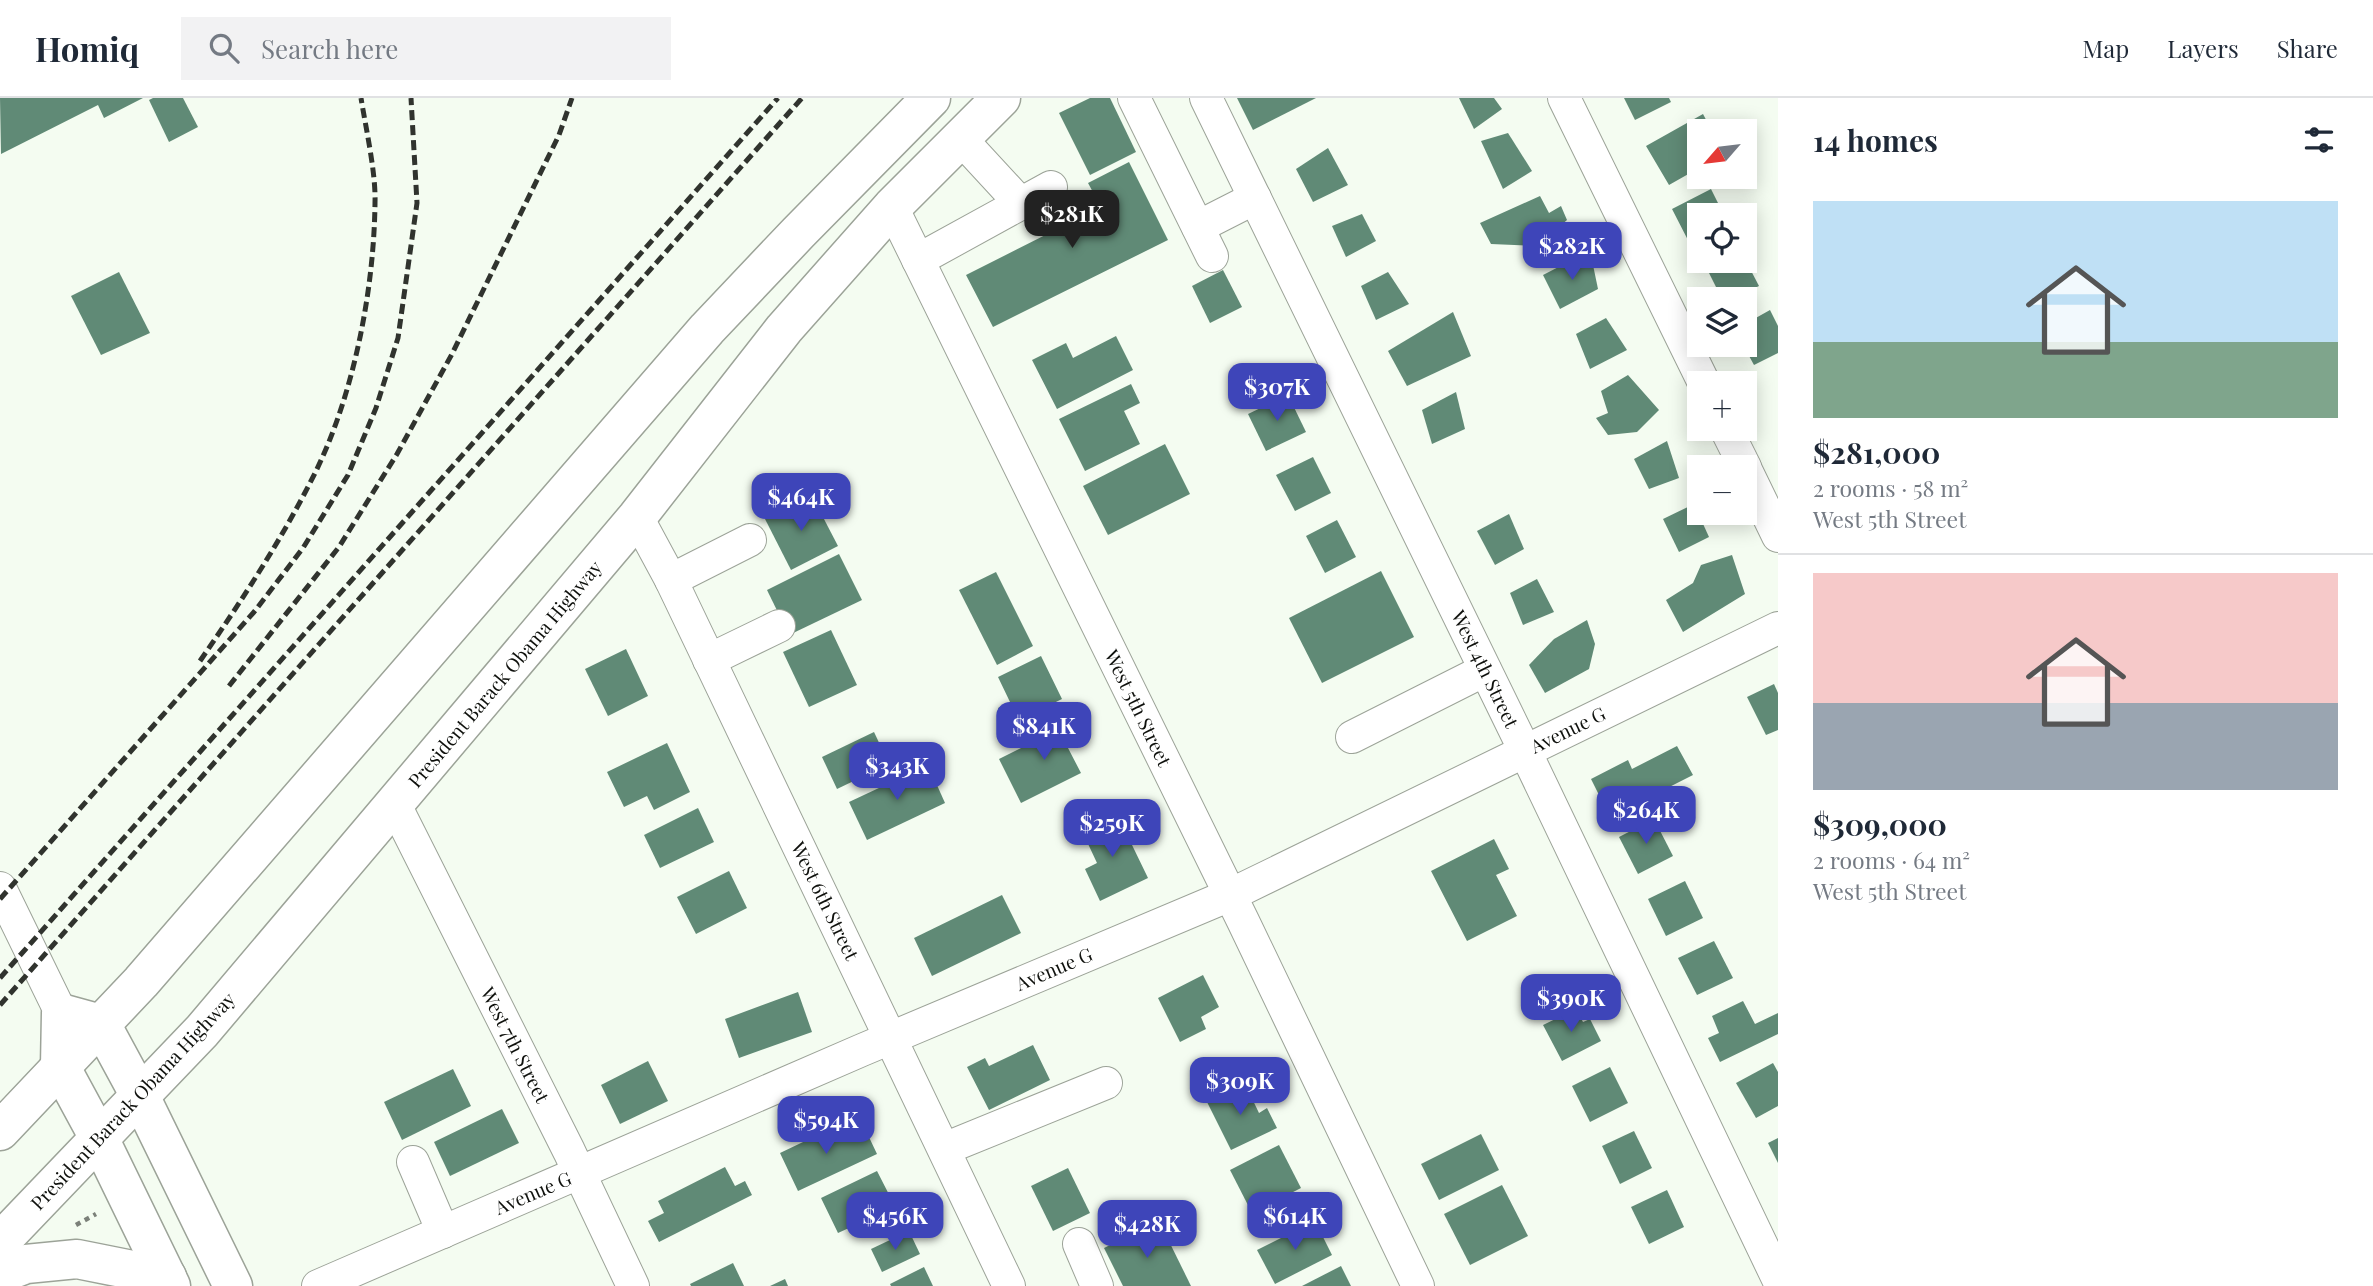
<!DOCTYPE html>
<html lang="en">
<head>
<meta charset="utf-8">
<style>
	body { margin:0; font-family:"Playfair Display",serif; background:#f2f2f3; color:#1f2937; height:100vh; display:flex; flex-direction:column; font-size:26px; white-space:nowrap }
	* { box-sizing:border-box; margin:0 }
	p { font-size:23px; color:#747a83 }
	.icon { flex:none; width:38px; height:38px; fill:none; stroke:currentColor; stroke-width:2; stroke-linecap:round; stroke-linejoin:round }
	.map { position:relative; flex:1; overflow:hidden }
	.side { display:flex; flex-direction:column; background:#fff; width:595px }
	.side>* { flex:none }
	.needle { width:46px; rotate:242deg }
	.fabs { position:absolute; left:1687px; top:21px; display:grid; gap:14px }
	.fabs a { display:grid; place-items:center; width:70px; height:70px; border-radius:0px; background:#fff; box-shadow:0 4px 18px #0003; font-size:35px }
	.price { position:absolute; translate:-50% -60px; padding:0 16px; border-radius:14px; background:#3e45b9; color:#fff; font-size:23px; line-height:46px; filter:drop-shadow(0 2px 4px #0008) }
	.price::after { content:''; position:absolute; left:50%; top:42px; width:21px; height:16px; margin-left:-10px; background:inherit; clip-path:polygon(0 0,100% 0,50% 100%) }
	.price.current { background:#222; color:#fff }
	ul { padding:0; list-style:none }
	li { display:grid; align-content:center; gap:14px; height:371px; padding:0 35px }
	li+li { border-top:2px solid #e0e1e3 }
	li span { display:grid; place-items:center; height:217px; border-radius:0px; color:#555 }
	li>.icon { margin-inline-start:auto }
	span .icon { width:126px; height:126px; fill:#fffc; stroke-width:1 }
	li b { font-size:30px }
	h2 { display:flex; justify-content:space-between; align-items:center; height:84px; padding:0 35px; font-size:30px }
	header { display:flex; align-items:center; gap:42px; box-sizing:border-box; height:98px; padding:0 35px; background:#fff; border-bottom:2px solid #e0e1e3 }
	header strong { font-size:33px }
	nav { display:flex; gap:38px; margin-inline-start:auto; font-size:24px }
	.search { width:490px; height:63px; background:#f2f2f3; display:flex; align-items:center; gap:18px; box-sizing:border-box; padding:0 24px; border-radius:0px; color:#747a83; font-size:26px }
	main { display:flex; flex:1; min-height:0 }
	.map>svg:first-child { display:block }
	.building { fill:#608a76 }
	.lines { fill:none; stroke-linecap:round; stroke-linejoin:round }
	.minor-casing { stroke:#9ca398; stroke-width:34 }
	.major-casing { stroke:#9ca398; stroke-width:41 }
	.path { stroke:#7b8079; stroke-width:4.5; stroke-dasharray:5 5; stroke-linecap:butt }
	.minor { stroke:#fff; stroke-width:32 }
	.major { stroke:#fff; stroke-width:38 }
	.rail { stroke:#30332e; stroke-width:5; stroke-dasharray:10 5; stroke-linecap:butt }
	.labels { text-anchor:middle; stroke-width:5; stroke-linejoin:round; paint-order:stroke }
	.street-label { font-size:19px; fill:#0f110d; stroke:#fff }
</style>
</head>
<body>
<header>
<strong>Homiq</strong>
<div class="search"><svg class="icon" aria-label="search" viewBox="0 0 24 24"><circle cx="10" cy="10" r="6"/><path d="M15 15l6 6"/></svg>Search here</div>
<nav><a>Map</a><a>Layers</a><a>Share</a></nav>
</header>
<main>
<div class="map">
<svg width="1778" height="1188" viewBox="0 0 1778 1188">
	<rect width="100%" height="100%" fill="#f4fcf1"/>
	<g class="building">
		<polygon points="0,0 143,0 104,20 98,7 1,56"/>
		<polygon points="153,0 183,0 198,29 169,44 149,2"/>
		<polygon points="1090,0 1110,0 1136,54 1090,77 1059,15"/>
		<polygon points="1237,0 1316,0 1253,32"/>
		<polygon points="1459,0 1494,0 1502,11 1474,31"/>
		<polygon points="1624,0 1669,0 1671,4 1635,22"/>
		<polygon points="1703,16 1712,33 1699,33 1699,70 1669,87 1646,48"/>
		<polygon points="1508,35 1532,73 1503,91 1481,43"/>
		<polygon points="1328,50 1348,87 1313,104 1296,71"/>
		<polygon points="1129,64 1168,142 993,229 966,177 1101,109 1088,85"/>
		<polygon points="1711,91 1724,117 1699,117 1699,144 1691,148 1672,111"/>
		<polygon points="1540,98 1549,115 1561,108 1567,122 1537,148 1491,146 1480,125"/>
		<polygon points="1362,116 1376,143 1346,159 1332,128"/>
		<polygon points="1576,160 1593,167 1598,191 1560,211 1543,177"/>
		<polygon points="1719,163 1746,163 1759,188 1733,201 1722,201 1706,169"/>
		<polygon points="1223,172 1242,209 1210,225 1192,188"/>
		<polygon points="119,174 150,235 101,257 71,198"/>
		<polygon points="1388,174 1409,206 1376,222 1361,188"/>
		<polygon points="1770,212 1778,228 1778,255 1754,267 1743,247 1745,247 1745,226"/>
		<polygon points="1453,214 1471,258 1407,288 1388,253"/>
		<polygon points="1606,220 1627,252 1590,271 1576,236"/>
		<polygon points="1116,238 1133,272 1057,311 1032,262 1066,245 1073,260"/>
		<polygon points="1628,277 1659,312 1637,334 1608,337 1596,320 1608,315 1601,293"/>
		<polygon points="1131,286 1140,305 1124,313 1140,346 1085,373 1059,321"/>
		<polygon points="1456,294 1465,331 1432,346 1422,312"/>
		<polygon points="1288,297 1306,334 1266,353 1248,316"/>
		<polygon points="1667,343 1679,380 1649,391 1634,361"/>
		<polygon points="1165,346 1190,396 1108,437 1083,388"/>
		<polygon points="1313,359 1331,395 1295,413 1276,377"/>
		<polygon points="812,398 838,448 791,472 765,421"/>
		<polygon points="1694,406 1709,439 1679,454 1663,421"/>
		<polygon points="1509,416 1524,451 1495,467 1477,433"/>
		<polygon points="1337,422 1356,459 1325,475 1306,438"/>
		<polygon points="839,456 862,502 789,537 767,492"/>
		<polygon points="1732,457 1745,496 1683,534 1666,502 1693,485 1701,467"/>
		<polygon points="1381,473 1414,539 1322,585 1289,520"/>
		<polygon points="996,474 1033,548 997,567 959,492"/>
		<polygon points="1537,481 1554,514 1523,527 1510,495"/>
		<polygon points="1587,522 1595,546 1589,571 1545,595 1529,567 1554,541"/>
		<polygon points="831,532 857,587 809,609 783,554"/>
		<polygon points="626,551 648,598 608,618 585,571"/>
		<polygon points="1041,558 1062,601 1007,628 998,610 1010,604 998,579"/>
		<polygon points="1774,586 1778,595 1778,632 1766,637 1747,599"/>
		<polygon points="1080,621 1089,639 1068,650 1081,675 1021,705 999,661"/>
		<polygon points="874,634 889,666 837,691 822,659"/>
		<polygon points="667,645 690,694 654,712 647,698 624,709 607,674"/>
		<polygon points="1677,648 1693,677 1610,719 1591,681 1628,662 1632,671"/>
		<polygon points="928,667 945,705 867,742 849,704"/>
		<polygon points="698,710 714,744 660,770 644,737"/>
		<polygon points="1117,716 1148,780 1100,803 1085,771 1097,765 1082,733"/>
		<polygon points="1654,721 1673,758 1638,776 1619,739"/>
		<polygon points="1494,741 1509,771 1496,777 1517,818 1467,843 1431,773"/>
		<polygon points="729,773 747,810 696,836 677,799"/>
		<polygon points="1685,783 1703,820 1666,838 1648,801"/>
		<polygon points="1002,797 1021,835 932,878 914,840"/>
		<polygon points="1714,843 1733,880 1697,897 1678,860"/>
		<polygon points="1203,877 1219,909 1201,919 1206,931 1180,944 1158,900"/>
		<polygon points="798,894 812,934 739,960 725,921"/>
		<polygon points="1743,903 1755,926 1778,915 1778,936 1720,964 1708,940 1719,935 1712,918"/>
		<polygon points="1576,911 1583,924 1590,921 1601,943 1562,963 1543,927"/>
		<polygon points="1033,947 1050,982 989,1012 967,969 985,960 989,968"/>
		<polygon points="648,963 668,1003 620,1026 601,987"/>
		<polygon points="1773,965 1778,974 1778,1008 1756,1020 1736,985"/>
		<polygon points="1610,969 1628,1005 1590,1024 1572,988"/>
		<polygon points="453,971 471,1008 402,1042 384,1004"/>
		<polygon points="1245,986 1259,1015 1267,1010 1277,1030 1231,1052 1207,1004"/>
		<polygon points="502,1011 519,1045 450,1078 434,1044"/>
		<polygon points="845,1024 854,1043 868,1037 877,1056 798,1093 780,1055"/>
		<polygon points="1634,1033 1652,1070 1620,1086 1602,1048"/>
		<polygon points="1481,1036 1499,1072 1439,1102 1421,1066"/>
		<polygon points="1778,1040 1778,1065 1768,1045"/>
		<polygon points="1279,1047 1301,1090 1252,1115 1230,1072"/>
		<polygon points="725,1069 735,1088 745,1083 752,1097 659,1144 648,1123 664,1115 658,1103"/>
		<polygon points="1068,1070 1090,1115 1053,1133 1031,1088"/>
		<polygon points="877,1073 901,1120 868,1136 862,1124 838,1135 821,1100"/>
		<polygon points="1502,1087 1528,1138 1470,1167 1444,1116"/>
		<polygon points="1667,1092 1684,1129 1649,1146 1631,1109"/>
		<polygon points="1159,1123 1191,1188 1123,1188 1104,1150"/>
		<polygon points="1315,1123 1332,1157 1275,1186 1257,1152"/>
		<polygon points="909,1133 920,1156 882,1174 871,1151"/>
		<polygon points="733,1165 744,1188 691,1188 690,1186"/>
		<polygon points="1341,1168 1351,1188 1302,1188"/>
		<polygon points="924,1169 933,1188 891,1188 890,1186"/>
		<polygon points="785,1181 788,1188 770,1188"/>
	</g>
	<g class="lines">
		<defs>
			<g id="minor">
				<polyline points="1134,0 1212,158"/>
				<polyline points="1206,0 1525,653 1778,1181"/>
				<polyline points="1564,0 1704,285"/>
				<polyline points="961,41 1021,106"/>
				<polyline points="892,109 1243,823 1418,1188"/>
				<polyline points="1198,129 1255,100"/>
				<polyline points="918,162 1051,89"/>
				<polyline points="1726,331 1745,369"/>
				<polyline points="1745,370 1778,438"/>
				<polyline points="637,419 671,482 1009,1188"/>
				<polyline points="671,482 750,442"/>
				<polyline points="709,562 779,528"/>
				<polyline points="1352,639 1485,572"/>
				<polyline points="395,707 569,1053 633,1188"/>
				<polyline points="0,790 61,915"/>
				<polyline points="944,1051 1106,985"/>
				<polyline points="413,1064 443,1134"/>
				<polyline points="1079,1146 1097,1188"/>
				<polyline points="318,1188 862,952 1230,797 1778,530"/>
			</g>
			<g id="major">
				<polyline points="0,1033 141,884 707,231 798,135 931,0"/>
				<polyline points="0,1144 202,933 637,419 784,231 892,109 1001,0"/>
				<polyline points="0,1176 26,1166 77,1161 167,1179"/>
				<polyline points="171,1188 99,1040 60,968 61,915 101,926 140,998 233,1188"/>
			</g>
		</defs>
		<use href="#minor" class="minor-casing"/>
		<use href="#major" class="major-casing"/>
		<polyline class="path" points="76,1127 96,1116"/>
		<use href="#minor" class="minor"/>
		<use href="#major" class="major"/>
		<g class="rail">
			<path d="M200,563C242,502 283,440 316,373C354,295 374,192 375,105C376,75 366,31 361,0"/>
			<polyline points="229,588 339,449 397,356 452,256 559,37 572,0"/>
			<polyline points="0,801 254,514 303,450 348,377 376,310 398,240 417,105 411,0"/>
			<polyline points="0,880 778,0"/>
			<polyline points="0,907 802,0"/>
		</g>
	</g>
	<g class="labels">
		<g class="street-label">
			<text transform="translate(1485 571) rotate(64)" y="7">West 4th Street</text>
			<text transform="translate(505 576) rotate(-50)" y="7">President Barack Obama Highway</text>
			<text transform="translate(1138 610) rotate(64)" y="7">West 5th Street</text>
			<text transform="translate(1568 632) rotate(-26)" y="7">Avenue G</text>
			<text transform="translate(825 803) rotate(64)" y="7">West 6th Street</text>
			<text transform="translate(1054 871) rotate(-23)" y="7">Avenue G</text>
			<text transform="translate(515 947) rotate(63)" y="7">West 7th Street</text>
			<text transform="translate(133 1003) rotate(-47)" y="7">President Barack Obama Highway</text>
			<text transform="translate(533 1095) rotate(-23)" y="7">Avenue G</text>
		</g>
	</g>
</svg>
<div class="fabs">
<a><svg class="needle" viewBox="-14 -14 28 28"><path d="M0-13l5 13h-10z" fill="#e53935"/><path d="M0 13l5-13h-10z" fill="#747a83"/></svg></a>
<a><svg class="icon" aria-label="locate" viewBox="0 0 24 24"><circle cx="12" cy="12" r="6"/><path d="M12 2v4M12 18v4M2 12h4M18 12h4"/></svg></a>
<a><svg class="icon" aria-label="layers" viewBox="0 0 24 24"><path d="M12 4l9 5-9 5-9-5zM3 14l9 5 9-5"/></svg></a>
<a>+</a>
<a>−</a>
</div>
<b class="price current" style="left:1072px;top:152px">$281K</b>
<b class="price" style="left:1572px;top:184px">$282K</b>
<b class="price" style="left:1277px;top:325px">$307K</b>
<b class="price" style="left:801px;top:435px">$464K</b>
<b class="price" style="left:1044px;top:664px">$841K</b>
<b class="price" style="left:897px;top:704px">$343K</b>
<b class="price" style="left:1646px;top:748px">$264K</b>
<b class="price" style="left:1112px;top:761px">$259K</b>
<b class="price" style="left:1571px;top:936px">$390K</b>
<b class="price" style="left:1240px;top:1019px">$309K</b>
<b class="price" style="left:826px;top:1058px">$594K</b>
<b class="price" style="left:895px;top:1154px">$456K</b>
<b class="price" style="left:1295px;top:1154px">$614K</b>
<b class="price" style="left:1147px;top:1162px">$428K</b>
</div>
<section class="side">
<h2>14 homes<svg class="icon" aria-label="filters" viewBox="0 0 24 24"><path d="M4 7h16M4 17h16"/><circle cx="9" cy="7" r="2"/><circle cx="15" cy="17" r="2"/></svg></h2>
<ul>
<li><span style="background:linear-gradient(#bfe0f5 65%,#7fa58c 0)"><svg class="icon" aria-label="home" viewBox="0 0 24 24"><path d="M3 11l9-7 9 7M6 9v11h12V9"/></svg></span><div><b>$281,000</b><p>2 rooms · 58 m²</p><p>West 5th Street</p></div></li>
<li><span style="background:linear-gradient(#f6c9c9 60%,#9aa5b1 0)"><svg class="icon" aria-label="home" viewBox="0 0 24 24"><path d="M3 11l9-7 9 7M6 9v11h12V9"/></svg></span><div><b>$309,000</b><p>2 rooms · 64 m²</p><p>West 5th Street</p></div></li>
</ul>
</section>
</main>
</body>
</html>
